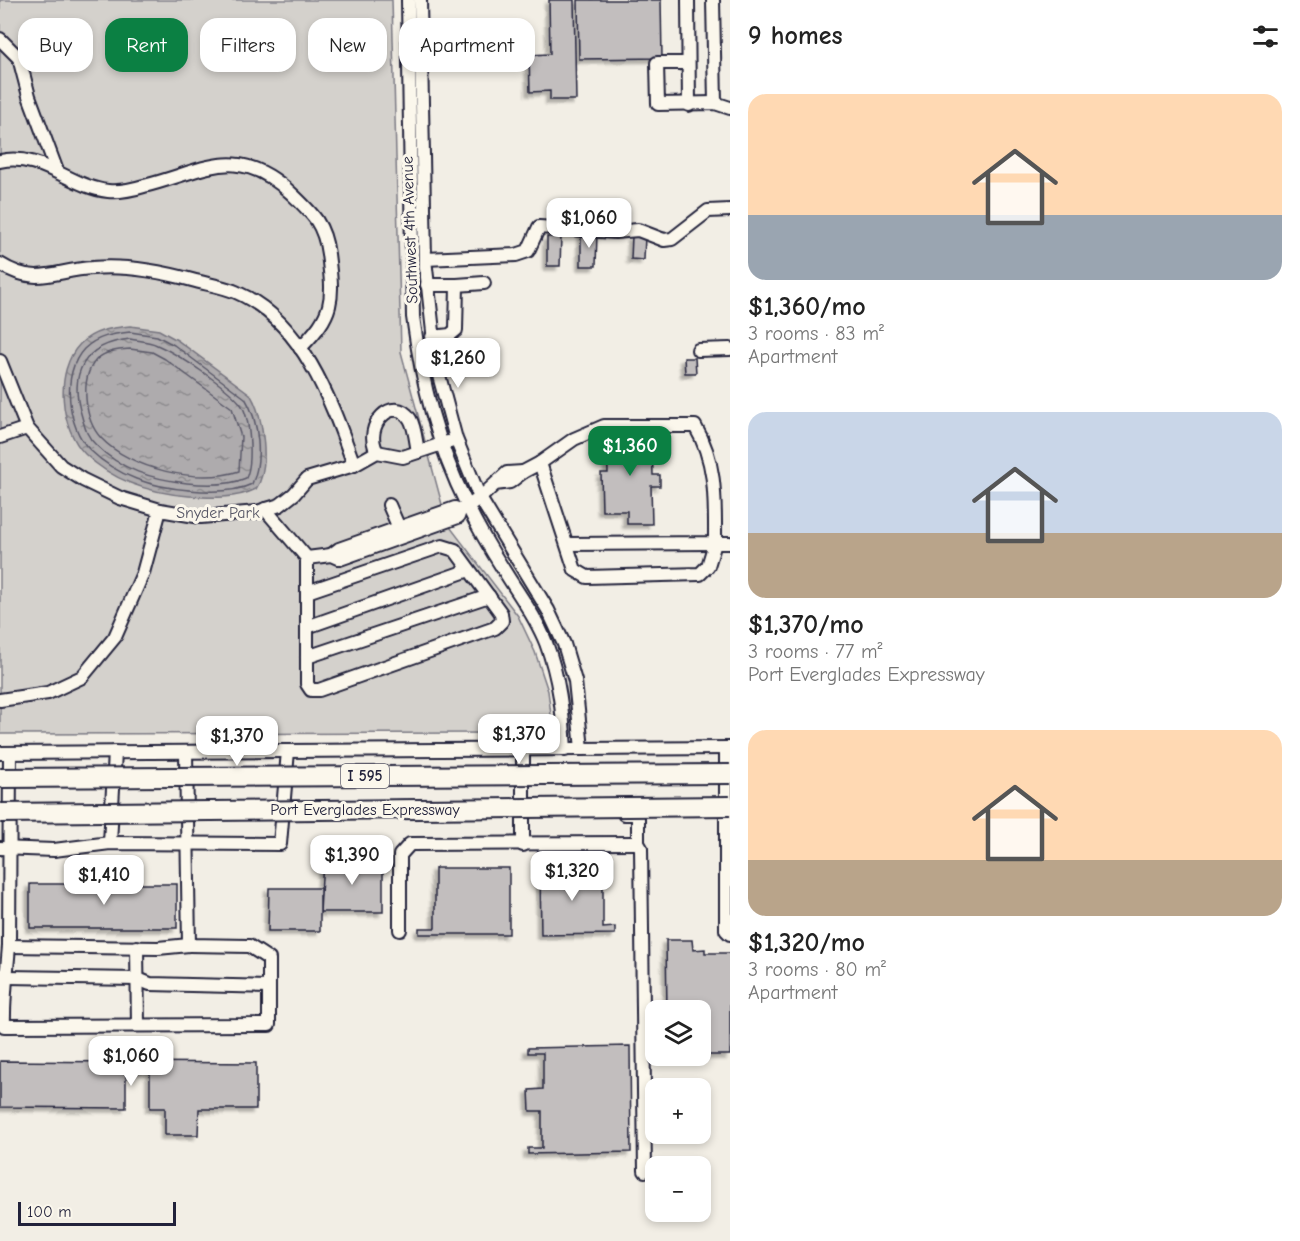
<!DOCTYPE html>
<html lang="en">
<head>
<meta charset="utf-8">
<style>
	body { margin:0; font-family:"Comic Neue",sans-serif; background:#f6f6f6; color:#222; height:100vh; display:flex; flex-direction:column; font-size:22px; white-space:nowrap }
	* { box-sizing:border-box; margin:0 }
	p { font-size:20px; color:#767676 }
	.icon { flex:none; width:33px; height:33px; fill:none; stroke:currentColor; stroke-width:2; stroke-linecap:round; stroke-linejoin:round }
	.map { position:relative; flex:1; overflow:hidden }
	.drawer { display:flex; flex-direction:column; background:#fff; width:570px }
	.drawer>* { flex:none }
	.banner { position:absolute; left:18px; top:18px; width:570px; height:54px; display:flex; gap:12px }
	.fabs { position:absolute; left:645px; top:1000px; display:grid; gap:12px }
	.fabs a { display:grid; place-items:center; width:66px; height:66px; border-radius:12px; background:#fff; box-shadow:0 3px 9px #0003; font-size:30px }
	.scale { position:absolute; left:18px; bottom:15px; width:158px; box-sizing:border-box; padding-left:6px; border:3px solid #22223b; border-top:0; font-size:16px; line-height:21px; white-space:nowrap; color:#22223b; -webkit-text-stroke:4px #fbf7ec; paint-order:stroke }
	.price { position:absolute; translate:-50% -51px; padding:0 14px; border-radius:12px; background:#fff; color:#222; font-size:20px; line-height:39px; filter:drop-shadow(0 2px 3px #0008) }
	.price::after { content:''; position:absolute; left:50%; top:36px; width:18px; height:14px; margin-left:-9px; background:inherit; clip-path:polygon(0 0,100% 0,50% 100%) }
	.price.current { background:#0b8043; color:#fff }
	ul { padding:0; list-style:none }
	li { display:grid; align-content:center; gap:12px; height:318px; padding:0 18px }
	li span { display:grid; place-items:center; height:186px; border-radius:18px; color:#555 }
	li>.icon { margin-inline-start:auto }
	span .icon { width:108px; height:108px; fill:#fffc; stroke-width:1 }
	li b { font-size:26px }
	h2 { display:flex; justify-content:space-between; align-items:center; height:72px; padding:0 18px; font-size:26px }
	.chip { padding:0 21px; border-radius:18px; background:#fff; box-shadow:0 3px 9px #0003; font-size:21px; line-height:54px }
	.chip.current { background:#0b8043; color:#fff }
	main { display:flex; flex:1; min-height:0 }
	.map>svg:first-child { display:block }
	.park { fill:#d4d1cc; stroke:#7b7a84; stroke-width:1.5 }
	.water { fill:url(#water-ripples); stroke:#76747f; stroke-width:1.5 }
	.lines { fill:none; stroke-linecap:round; stroke-linejoin:round }
	.shore { stroke:#5a5969; stroke-width:1.5 }
	.building { fill:#c2bebe; stroke:#22223b; stroke-width:1.5; filter:url(#shadow) }
	.minor-casing { stroke:#22223b; stroke-width:16 }
	.minor { stroke:#fbf7ec; stroke-width:12 }
	.highway-bridge-casing { stroke:#22223b; stroke-width:22; stroke-linecap:butt }
	.highway-bridge { stroke:#fbf7ec; stroke-width:18 }
	.labels { text-anchor:middle; stroke-width:6; stroke-linejoin:round; paint-order:stroke }
	.shield { fill:#fbf7ec; stroke:#636270; stroke-width:1.5 }
	.shield-label { font-size:15px; font-weight:bold; fill:#22223b }
	.street-label { font-size:16px; fill:#22223b; stroke:#fbf7ec }
	.park-label { font-size:16px; fill:#575766; stroke:#fbf7ec }
</style>
</head>
<body>
<main>
<div class="map">
<svg width="730" height="1241" viewBox="0 0 730 1241">
	<defs>
		<pattern id="water-ripples" width="26" height="14" patternUnits="userSpaceOnUse" patternTransform="scale(1.5)"><rect width="26" height="14" fill="#aeabad"/><path d="M2 4q2-2 4 0t4 0M15 11q2-2 4 0t4 0" fill="none" stroke="#8d8b8e"/></pattern>
		<filter id="shadow"><feDropShadow dx="-4" dy="4" stdDeviation="1.5" flood-color="#0004"/></filter>
	</defs>
	<rect width="100%" height="100%" fill="#f2eee5"/>
	<filter id="ink" filterUnits="userSpaceOnUse"><feTurbulence type="fractalNoise" baseFrequency=".0167" numOctaves="2"/><feDisplacementMap in="SourceGraphic" scale="12" xChannelSelector="R" yChannelSelector="G"/><feConvolveMatrix kernelMatrix="1 2 1 2 8 2 1 2 1" color-interpolation-filters="sRGB"/></filter>
	<g filter="url(#ink)">
		<polygon class="park" points="0,0 392,0 401,352 447,523 518,616 535,652 548,691 552,723 538,733 0,734"/>
		<path class="water" d="M130,326L159,330L177,340L250,394C263,415 271,467 256,489C236,499 211,498 189,496C150,493 114,482 85,454C60,429 54,371 80,344C94,330 111,328 130,326Z"/>
		<g class="lines">
			<g class="shore">
				<path d="M130,332L157,336L174,345L245,398C259,420 263,460 252,484C234,493 209,492 189,490C152,487 118,477 90,450C67,428 61,373 84,349C97,336 113,334 130,332Z"/>
				<path d="M130,339C139,341 149,341 157,345C178,354 226,386 240,403C251,417 253,463 246,478C228,486 206,485 187,483C152,479 121,470 96,445C87,437 85,428 82,417C68,373 84,344 130,339Z"/>
				<path d="M130,349L152,352L165,359L232,408L241,437L239,471C199,485 130,469 101,438C85,421 79,379 96,360C105,351 117,350 130,349Z"/>
			</g>
		</g>
		<g class="building">
			<polygon points="549,0 574,0 576,100 550,100 550,91 530,92 529,55 550,54"/>
			<polygon points="578,0 661,0 662,58 579,59"/>
			<polygon points="581,233 597,233 596,266 581,266"/>
			<polygon points="632,236 645,236 644,260 631,259"/>
			<polygon points="547,237 561,237 560,266 547,266"/>
			<polygon points="684,358 695,358 696,373 685,373"/>
			<polygon points="615,433 646,433 646,438 652,438 653,475 660,475 660,486 651,486 652,524 627,524 627,511 602,511 601,473 608,473 607,439 615,439"/>
			<polygon points="323,860 383,861 383,912 320,912"/>
			<polygon points="435,868 509,868 509,934 419,934 419,928 435,928"/>
			<polygon points="540,868 603,868 603,928 615,927 615,934 541,935"/>
			<rect x="30" y="884" width="147" height="44"/>
			<polygon points="269,888 320,888 320,931 268,931"/>
			<polygon points="666,940 692,940 693,950 705,949 705,953 730,953 730,1055 700,1055 700,1011 667,1011"/>
			<polygon points="630,1046 631,1152 528,1154 528,1148 542,1148 542,1111 530,1111 529,1090 543,1089 543,1053 528,1053 528,1048"/>
			<polygon points="0,1061 256,1063 256,1109 199,1109 198,1135 165,1135 165,1108 150,1108 150,1070 126,1070 126,1108 0,1107"/>
		</g>
		<g class="lines">
			<defs>
				<g id="minor">
					<path d="M408,0L413,317C422,383 437,445 467,505C478,528 491,550 505,572C519,595 536,617 546,643C559,677 563,713 565,750"/>
					<polyline points="420,0 425,259 437,368 456,439 480,498 548,610 564,644 575,681 582,749"/>
					<polyline points="688,0 689,105"/>
					<polyline points="713,0 715,103"/>
					<polyline points="0,39 19,58 29,96 57,171"/>
					<polyline points="688,63 657,63 658,104 715,103 730,108"/>
					<path d="M0,161C41,152 70,187 108,191C119,192 134,189 144,186C205,171 237,142 292,194C313,214 324,224 328,254C334,301 334,314 300,348"/>
					<polyline points="425,259 516,255 528,251 539,227 615,232 638,230 664,240 672,239 708,211 730,210"/>
					<path d="M0,264C37,287 55,270 92,268C126,265 159,271 192,280C206,284 222,286 236,292C303,321 331,401 354,465"/>
					<polyline points="427,285 457,285 456,330 450,335 432,337"/>
					<polyline points="457,285 484,283"/>
					<polyline points="698,350 730,349"/>
					<polyline points="0,361 27,428 61,466 83,480 120,498 160,510 201,517 257,512 280,505 294,494 307,479 354,465 377,452 403,457 448,442"/>
					<polyline points="0,437 27,428"/>
					<path d="M377,452C362,425 394,394 410,419C415,427 416,442 418,452"/>
					<path d="M540,463L574,439L604,426H695C717,463 715,502 715,543L567,544"/>
					<polyline points="523,472 540,463 575,570 587,577 700,574 708,566 715,543 730,543"/>
					<polyline points="389,505 399,528"/>
					<polyline points="265,509 307,558 331,555 340,559 458,517 460,511 480,498 507,473 523,472 510,482 495,484"/>
					<polyline points="331,555 339,549 455,508 460,511"/>
					<polyline points="307,558 307,684 311,690 319,690 495,628 502,621 501,613 455,550 442,546 307,592"/>
					<polyline points="307,627 469,570"/>
					<polyline points="307,657 489,596"/>
					<polyline points="0,700 48,693 82,677 115,637 143,573 160,510"/>
					<polyline points="726,748 726,842 730,842"/>
					<polyline points="523,750 523,845"/>
					<polyline points="0,753 730,748"/>
					<path d="M10,753L9,946C7,973 3,999 4,1026L269,1025V959L249,946L189,945L186,752"/>
					<polyline points="624,814 638,814 638,843 641,848 645,1171"/>
					<polyline points="726,842 726,930 730,934"/>
					<polyline points="110,843 115,752"/>
					<polyline points="0,848 54,850 110,843 280,844 288,751"/>
					<polyline points="400,930 400,855 410,844 638,843"/>
					<polyline points="9,946 158,948 189,945"/>
					<polyline points="137,947 138,1025"/>
					<polyline points="7,977 138,979 150,984 269,987"/>
				</g>
			</defs>
			<use href="#minor" class="minor-casing"/>
			<use href="#minor" class="minor"/>
			<defs>
				<g id="highway-bridge">
					<polyline points="0,778 730,774"/>
					<polyline points="0,813 730,806"/>
				</g>
			</defs>
			<use href="#highway-bridge" class="highway-bridge-casing"/>
			<use href="#highway-bridge" class="highway-bridge"/>
		</g>
	</g>
	<g class="labels">
		<rect class="shield" x="341" y="764" width="48" height="24" rx="4.5"/>
		<g class="shield-label">
			<text x="365" y="781">I 595</text>
		</g>
		<g class="street-label">
			<text transform="translate(409 230) rotate(-92)" y="6">Southwest 4th Avenue</text>
			<text x="365" y="815">Port Everglades Expressway</text>
		</g>
		<g class="park-label">
			<text x="218" y="518">Snyder Park</text>
		</g>
	</g>
</svg>
<div class="fabs">
<a><svg class="icon" aria-label="layers" viewBox="0 0 24 24"><path d="M12 4l9 5-9 5-9-5zM3 14l9 5 9-5"/></svg></a>
<a>+</a>
<a>−</a>
</div>
<div class="scale">100 m</div>
<b class="price" style="left:589px;top:249px">$1,060</b>
<b class="price" style="left:458px;top:389px">$1,260</b>
<b class="price current" style="left:630px;top:477px">$1,360</b>
<b class="price" style="left:519px;top:765px">$1,370</b>
<b class="price" style="left:237px;top:767px">$1,370</b>
<b class="price" style="left:352px;top:886px">$1,390</b>
<b class="price" style="left:572px;top:902px">$1,320</b>
<b class="price" style="left:104px;top:906px">$1,410</b>
<b class="price" style="left:131px;top:1087px">$1,060</b>
<div class="banner">
<a class="chip">Buy</a>
<a class="chip current">Rent</a>
<a class="chip">Filters</a>
<a class="chip">New</a>
<a class="chip">Apartment</a>
</div>
</div>
<section class="drawer">
<h2>9 homes<svg class="icon" aria-label="filters" viewBox="0 0 24 24"><path d="M4 7h16M4 17h16"/><circle cx="9" cy="7" r="2"/><circle cx="15" cy="17" r="2"/></svg></h2>
<ul>
<li><span style="background:linear-gradient(#ffd9b3 65%,#9aa5b1 0)"><svg class="icon" aria-label="home" viewBox="0 0 24 24"><path d="M3 11l9-7 9 7M6 9v11h12V9"/></svg></span><div><b>$1,360/mo</b><p>3 rooms · 83 m²</p><p>Apartment</p></div></li>
<li><span style="background:linear-gradient(#c9d6e8 65%,#b9a48a 0)"><svg class="icon" aria-label="home" viewBox="0 0 24 24"><path d="M3 11l9-7 9 7M6 9v11h12V9"/></svg></span><div><b>$1,370/mo</b><p>3 rooms · 77 m²</p><p>Port Everglades Expressway</p></div></li>
<li><span style="background:linear-gradient(#ffd9b3 70%,#b9a48a 0)"><svg class="icon" aria-label="home" viewBox="0 0 24 24"><path d="M3 11l9-7 9 7M6 9v11h12V9"/></svg></span><div><b>$1,320/mo</b><p>3 rooms · 80 m²</p><p>Apartment</p></div></li>
</ul>
</section>
</main>
</body>
</html>
